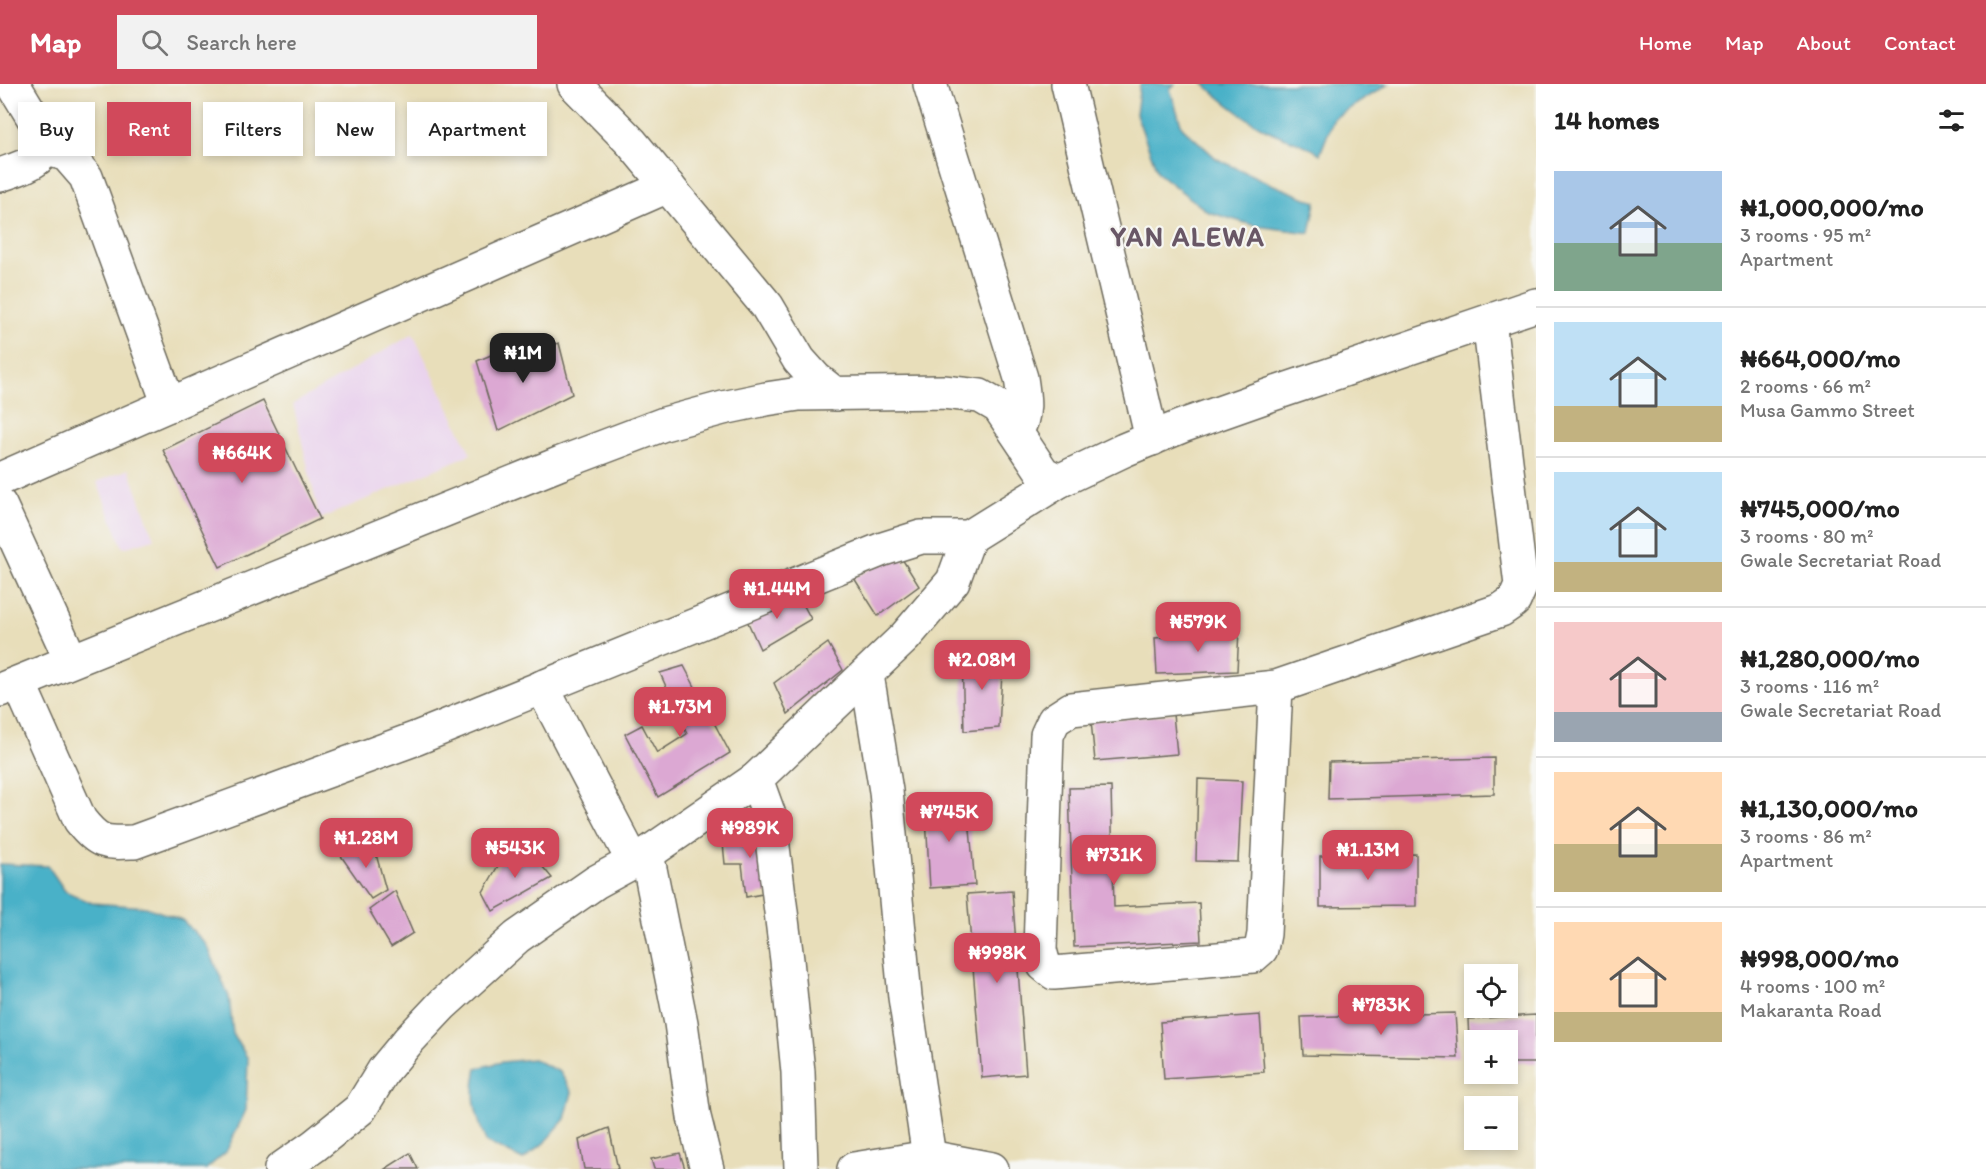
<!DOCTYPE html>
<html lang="en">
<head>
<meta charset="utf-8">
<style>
	body { margin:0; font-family:Itim,sans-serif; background:#f2f2f2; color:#222; height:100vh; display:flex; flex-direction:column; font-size:22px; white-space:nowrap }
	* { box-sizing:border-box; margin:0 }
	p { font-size:20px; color:#767676 }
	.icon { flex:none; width:33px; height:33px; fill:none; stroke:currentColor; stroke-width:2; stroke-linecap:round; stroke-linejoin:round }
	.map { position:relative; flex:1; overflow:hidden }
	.side { display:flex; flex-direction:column; background:#fff; width:450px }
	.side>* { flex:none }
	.hud { position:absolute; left:18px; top:18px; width:570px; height:54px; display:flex; gap:12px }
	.buttons { position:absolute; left:1464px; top:880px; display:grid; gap:12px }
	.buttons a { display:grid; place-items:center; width:54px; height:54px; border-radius:0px; background:#fff; box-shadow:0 3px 9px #0003; font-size:30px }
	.price { position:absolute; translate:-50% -51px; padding:0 14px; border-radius:12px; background:#d1495b; color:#fff; font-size:20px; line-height:39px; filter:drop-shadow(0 2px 3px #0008) }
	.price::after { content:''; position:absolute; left:50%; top:36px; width:18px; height:14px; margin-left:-9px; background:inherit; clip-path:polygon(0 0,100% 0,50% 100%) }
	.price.current { background:#222; color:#fff }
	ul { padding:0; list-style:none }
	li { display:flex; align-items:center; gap:18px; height:150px; padding:0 18px }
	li+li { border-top:2px solid #e0e0e0 }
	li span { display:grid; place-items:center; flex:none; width:168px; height:120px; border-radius:0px; color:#555 }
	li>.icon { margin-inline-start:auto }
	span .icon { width:72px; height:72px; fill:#fffc; stroke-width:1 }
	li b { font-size:26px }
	h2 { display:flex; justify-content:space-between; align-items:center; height:72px; padding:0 18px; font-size:26px }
	.pill { padding:0 21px; border-radius:0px; background:#fff; box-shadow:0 3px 9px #0003; font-size:21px; line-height:54px }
	.pill.current { background:#d1495b; color:#fff }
	header { display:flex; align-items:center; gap:36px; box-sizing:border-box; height:84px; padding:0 30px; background:#d1495b; color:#fff }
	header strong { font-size:28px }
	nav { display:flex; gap:33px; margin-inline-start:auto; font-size:21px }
	.search { width:420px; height:54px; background:#f2f2f2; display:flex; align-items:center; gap:15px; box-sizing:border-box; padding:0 21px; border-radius:0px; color:#767676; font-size:22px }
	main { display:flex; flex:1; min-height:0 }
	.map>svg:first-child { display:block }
	.built { fill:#e9d2ed }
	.water { fill:#49b1c8; stroke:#3a6e7a; stroke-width:1.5 }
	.building { fill:#dca8d3 }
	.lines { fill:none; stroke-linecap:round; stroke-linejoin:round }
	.minor-casing { stroke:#6d6a5d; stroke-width:36 }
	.minor { stroke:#fff; stroke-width:33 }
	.labels { text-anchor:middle; stroke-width:4.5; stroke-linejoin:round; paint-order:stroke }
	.district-label { font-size:27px; font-weight:bold; letter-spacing:1.5px; fill:#695766; stroke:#f6f6f2 }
</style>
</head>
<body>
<header>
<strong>Map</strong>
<div class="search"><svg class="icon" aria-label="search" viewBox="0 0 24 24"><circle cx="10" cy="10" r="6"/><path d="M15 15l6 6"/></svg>Search here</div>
<nav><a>Home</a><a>Map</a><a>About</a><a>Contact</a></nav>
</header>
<main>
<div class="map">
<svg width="1536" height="1085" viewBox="0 0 1536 1085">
	<rect width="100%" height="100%" fill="#f6f6f2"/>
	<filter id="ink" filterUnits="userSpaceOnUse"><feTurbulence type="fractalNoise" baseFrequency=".0167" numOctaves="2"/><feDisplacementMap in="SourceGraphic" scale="12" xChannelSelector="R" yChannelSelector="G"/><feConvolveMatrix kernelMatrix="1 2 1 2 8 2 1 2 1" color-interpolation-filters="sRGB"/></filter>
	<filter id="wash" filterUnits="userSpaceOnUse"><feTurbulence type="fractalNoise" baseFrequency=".008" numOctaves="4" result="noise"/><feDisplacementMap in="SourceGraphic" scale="24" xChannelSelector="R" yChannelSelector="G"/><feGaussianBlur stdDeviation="1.35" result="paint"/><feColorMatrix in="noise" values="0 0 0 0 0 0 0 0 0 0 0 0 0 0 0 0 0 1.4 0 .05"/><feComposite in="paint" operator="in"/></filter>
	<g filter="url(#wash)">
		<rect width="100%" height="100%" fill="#e8deba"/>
		<g class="built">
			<polygon points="413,250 471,370 320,435 293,320"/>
			<polygon points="129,385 154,455 123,464 97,398"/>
		</g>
		<g class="water">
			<polygon points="1140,0 1175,0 1170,5 1182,43 1217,75 1271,100 1316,118 1310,149 1256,142 1208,128 1158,89 1136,30"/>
			<path d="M1204,0H1389L1334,34L1320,70C1301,57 1284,55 1265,45C1242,33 1223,17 1204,0Z"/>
			<polygon points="0,780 48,782 65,807 92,819 146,823 182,836 207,861 229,913 233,950 248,975 246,1026 226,1068 206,1085 0,1085"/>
			<path d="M533,975L560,988L572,1008L565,1035L544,1059L523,1076L486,1058C476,1031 470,1013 477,984L502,978Z"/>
		</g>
		<g id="blocks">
			<g class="building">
				<polygon points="559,259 572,310 498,347 477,277 512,262 521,283 536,278 536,266"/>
				<polygon points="263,317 320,435 220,483 163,366"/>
				<polygon points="899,470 919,502 878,532 854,494"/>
				<polygon points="797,509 811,535 760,565 745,532"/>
				<polygon points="1239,546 1237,587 1157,590 1155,554"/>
				<polygon points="828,559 843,586 788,630 774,599"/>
				<polygon points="1003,570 999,644 964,647 962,572"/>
				<polygon points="684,582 730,669 658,713 625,650 642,641 657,669 687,650 660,589"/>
				<polygon points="1173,630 1177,670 1095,677 1091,637"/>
				<polygon points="1494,674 1494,710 1328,715 1329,678"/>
				<polygon points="1198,695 1242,697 1238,778 1196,777"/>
				<polygon points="1111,703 1114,823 1199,819 1201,857 1074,863 1069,704"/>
				<polygon points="967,712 975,801 930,804 925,716"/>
				<polygon points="766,743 773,808 746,813 742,780 725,780 722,749"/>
				<polygon points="372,756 386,806 371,815 341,772"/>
				<polygon points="527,764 552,794 493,827 483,808 499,780"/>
				<polygon points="1416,770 1416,822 1320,823 1320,772"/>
				<polygon points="395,807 413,849 391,863 369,826"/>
				<polygon points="1012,807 1026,990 982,994 967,810"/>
				<polygon points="1455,929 1458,974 1303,971 1301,933"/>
				<polygon points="1260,931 1264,988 1164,995 1160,938"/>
				<polygon points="1536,931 1536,979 1508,979 1508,957 1474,957 1474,980 1470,980 1468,935"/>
				<polygon points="609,1044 618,1085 584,1085 579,1056"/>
				<polygon points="410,1069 418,1085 385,1085"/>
				<polygon points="680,1069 685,1085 654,1085 651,1075"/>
			</g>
		</g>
	</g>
	<g filter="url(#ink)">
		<use href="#blocks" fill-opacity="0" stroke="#6d6a5d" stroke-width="1.5"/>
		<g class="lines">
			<defs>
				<g id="minor">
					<polyline points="574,0 631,58 767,222 799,276 816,295 835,310"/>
					<path d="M930,0L1021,294C1024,313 1027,332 1016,348"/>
					<polyline points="1068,0 1152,355"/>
					<polyline points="46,65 66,70 86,93 169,321"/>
					<path d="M0,91C19,84 49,78 45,53L13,0"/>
					<polyline points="0,395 668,102"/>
					<polyline points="0,421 71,576"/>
					<polyline points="867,591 886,707 905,913 929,1073"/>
					<path d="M19,599L80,736C99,760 105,759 134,758L417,654L883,465L921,453H969L1059,397L1124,366L1182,342L1270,311L1536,221"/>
					<polyline points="542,603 633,777"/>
					<polyline points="1276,603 1264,850 1261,865 1253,872 1054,889 1044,881 1040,866 1047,651 1054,636 1071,625 1276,603 1501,526 1514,517 1521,501 1489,237"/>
					<polyline points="0,606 561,379 664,340 723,324 766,315 799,310 943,308 980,312 999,323 1043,389 1059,397"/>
					<polyline points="756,695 769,731 787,876 798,988 801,1085"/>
					<polyline points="647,770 681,939 694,1033 707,1085"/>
					<polyline points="281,1085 314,1062 360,1025 384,986 409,956 442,921 517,853 596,798 647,770 756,695 905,553 953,497 969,453"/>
					<polyline points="854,1085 929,1073 992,1085"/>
				</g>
			</defs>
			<use href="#minor" class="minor-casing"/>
			<use href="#minor" class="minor"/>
		</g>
	</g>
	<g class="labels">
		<g class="district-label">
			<text x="1188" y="162">YAN ALEWA</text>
		</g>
	</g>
</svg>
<div class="buttons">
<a><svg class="icon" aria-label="locate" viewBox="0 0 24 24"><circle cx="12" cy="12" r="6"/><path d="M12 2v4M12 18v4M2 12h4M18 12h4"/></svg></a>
<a>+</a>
<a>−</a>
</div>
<b class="price current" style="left:523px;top:300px">₦1M</b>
<b class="price" style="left:242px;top:400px">₦664K</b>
<b class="price" style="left:777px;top:536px">₦1.44M</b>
<b class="price" style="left:1198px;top:569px">₦579K</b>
<b class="price" style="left:982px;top:607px">₦2.08M</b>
<b class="price" style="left:680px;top:654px">₦1.73M</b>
<b class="price" style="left:949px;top:759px">₦745K</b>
<b class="price" style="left:750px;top:775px">₦989K</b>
<b class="price" style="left:366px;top:785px">₦1.28M</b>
<b class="price" style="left:515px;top:795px">₦543K</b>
<b class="price" style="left:1368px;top:797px">₦1.13M</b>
<b class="price" style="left:1114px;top:802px">₦731K</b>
<b class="price" style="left:997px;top:900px">₦998K</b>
<b class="price" style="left:1381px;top:952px">₦783K</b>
<div class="hud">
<a class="pill">Buy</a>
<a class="pill current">Rent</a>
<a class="pill">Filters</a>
<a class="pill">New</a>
<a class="pill">Apartment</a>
</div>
</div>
<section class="side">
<h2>14 homes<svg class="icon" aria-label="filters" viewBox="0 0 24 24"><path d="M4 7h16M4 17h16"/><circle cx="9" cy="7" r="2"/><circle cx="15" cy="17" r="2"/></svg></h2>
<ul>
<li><span style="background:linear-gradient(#a9c7e8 60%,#7fa58c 0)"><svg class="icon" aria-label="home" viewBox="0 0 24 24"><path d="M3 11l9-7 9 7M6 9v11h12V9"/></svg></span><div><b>₦1,000,000/mo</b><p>3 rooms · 95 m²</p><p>Apartment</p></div></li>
<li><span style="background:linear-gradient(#bfe0f5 70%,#c2b280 0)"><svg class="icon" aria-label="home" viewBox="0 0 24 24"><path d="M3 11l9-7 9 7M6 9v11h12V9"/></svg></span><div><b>₦664,000/mo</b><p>2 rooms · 66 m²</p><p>Musa Gammo Street</p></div></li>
<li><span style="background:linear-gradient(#bfe0f5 75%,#c2b280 0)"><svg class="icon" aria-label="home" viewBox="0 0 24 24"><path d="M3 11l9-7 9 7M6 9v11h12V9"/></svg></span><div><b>₦745,000/mo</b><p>3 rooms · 80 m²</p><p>Gwale Secretariat Road</p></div></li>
<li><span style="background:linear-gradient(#f6c9c9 75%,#9aa5b1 0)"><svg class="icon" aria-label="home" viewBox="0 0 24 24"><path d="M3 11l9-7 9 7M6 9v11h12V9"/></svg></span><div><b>₦1,280,000/mo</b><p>3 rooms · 116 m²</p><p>Gwale Secretariat Road</p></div></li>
<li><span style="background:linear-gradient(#ffd9b3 60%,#c2b280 0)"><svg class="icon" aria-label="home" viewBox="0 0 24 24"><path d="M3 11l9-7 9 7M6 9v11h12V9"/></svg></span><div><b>₦1,130,000/mo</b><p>3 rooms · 86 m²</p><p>Apartment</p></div></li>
<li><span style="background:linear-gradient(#ffd9b3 75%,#c2b280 0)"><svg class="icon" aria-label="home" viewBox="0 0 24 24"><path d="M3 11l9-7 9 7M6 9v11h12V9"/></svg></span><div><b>₦998,000/mo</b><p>4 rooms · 100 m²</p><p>Makaranta Road</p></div></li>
</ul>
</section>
</main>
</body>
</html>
